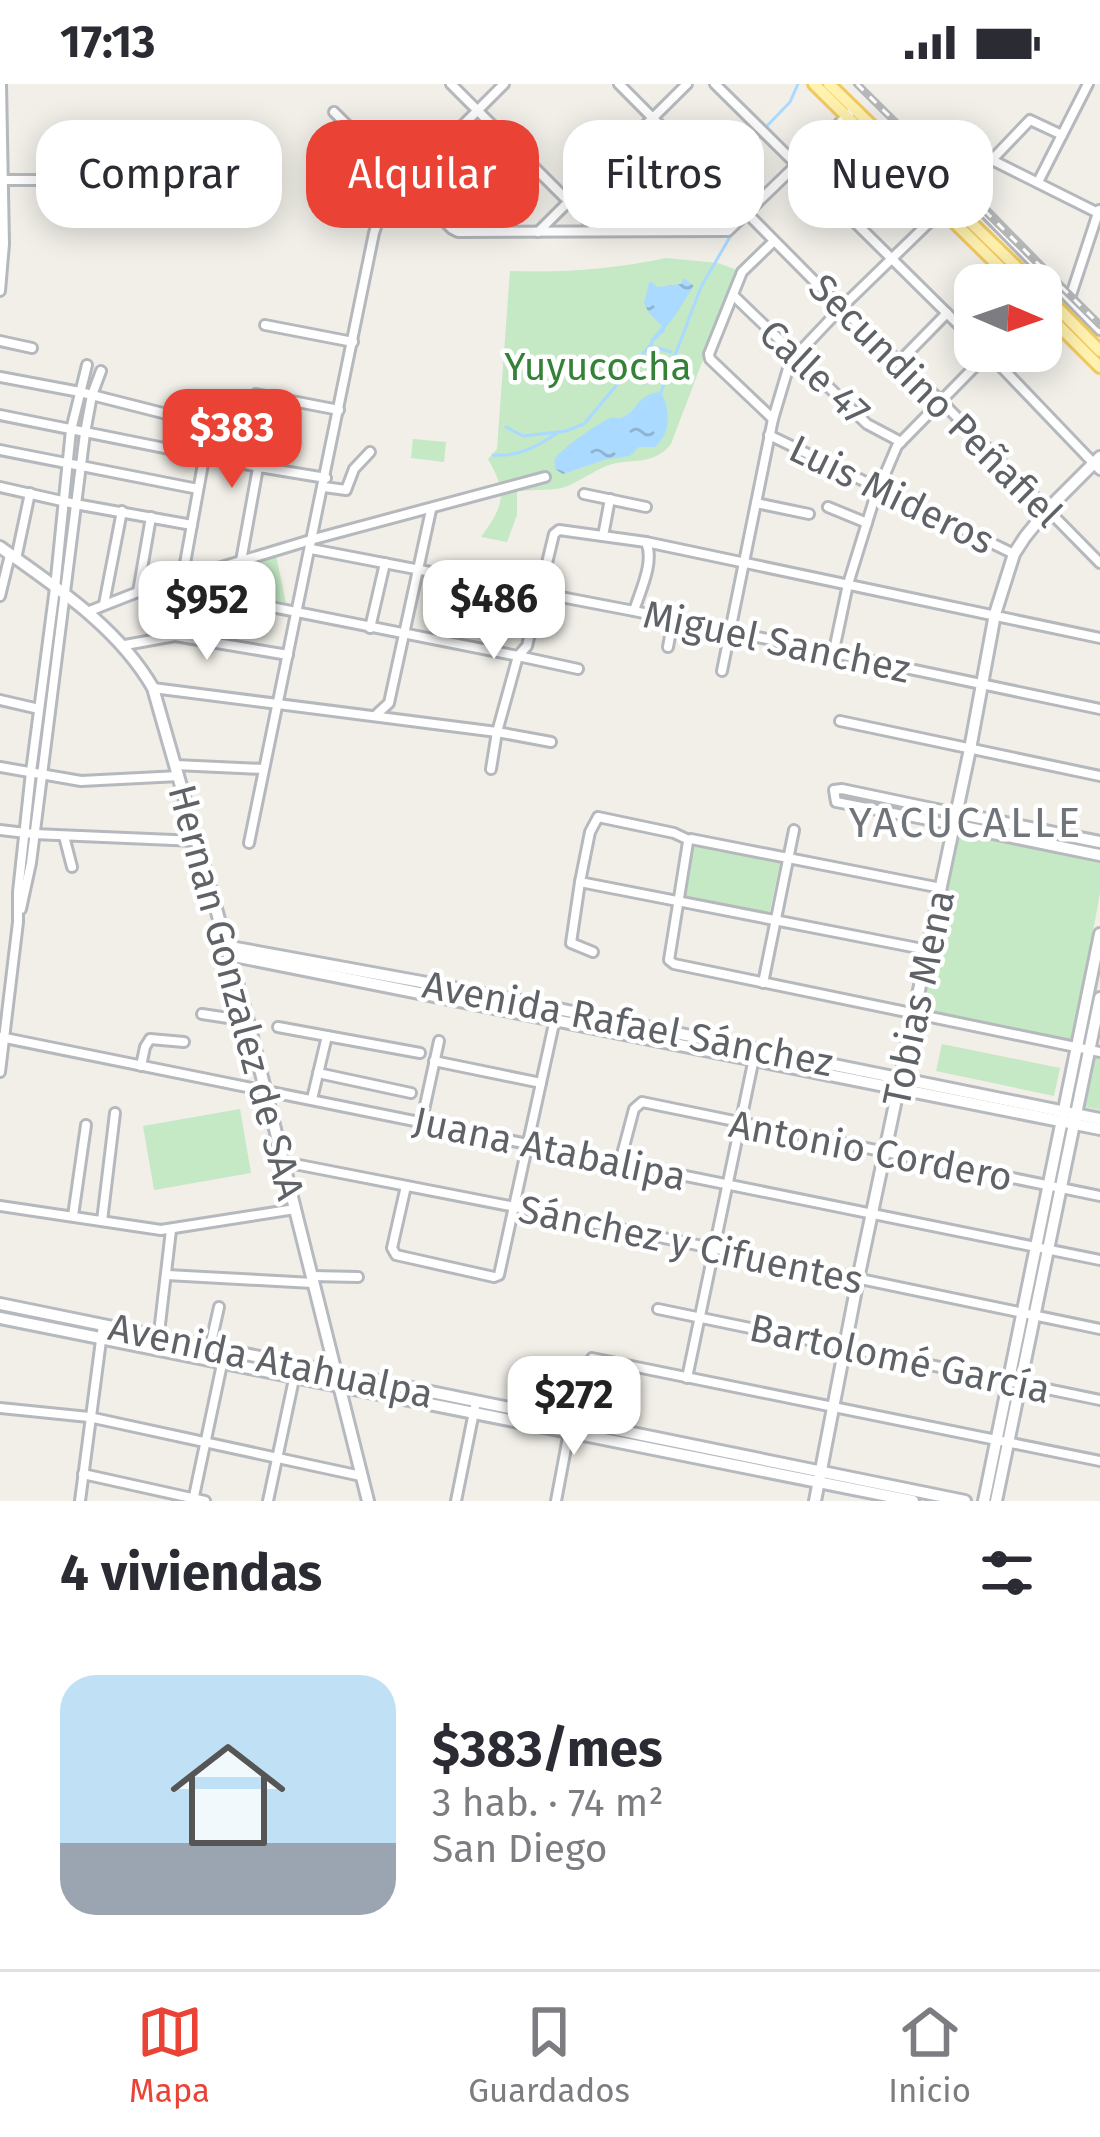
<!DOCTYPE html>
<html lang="es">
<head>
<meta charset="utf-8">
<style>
	body { margin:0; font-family:"Fira Sans",sans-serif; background:#f2f2f3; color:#2b2b33; height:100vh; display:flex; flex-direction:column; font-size:45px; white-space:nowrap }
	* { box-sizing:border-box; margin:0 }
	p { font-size:39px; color:#7c7c81 }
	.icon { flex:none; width:66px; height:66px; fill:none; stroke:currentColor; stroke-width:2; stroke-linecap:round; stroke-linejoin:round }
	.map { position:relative; height:1417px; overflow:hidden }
	.sheet { display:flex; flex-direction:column; background:#fff; flex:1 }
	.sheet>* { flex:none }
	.top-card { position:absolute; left:36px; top:36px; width:1029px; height:108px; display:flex; gap:24px }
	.needle { width:78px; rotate:92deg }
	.fabs { position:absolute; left:954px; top:180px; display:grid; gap:24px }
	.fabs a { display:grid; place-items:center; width:108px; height:108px; border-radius:24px; background:#fff; box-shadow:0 6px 30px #0003; font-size:60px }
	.price { position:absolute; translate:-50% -102px; padding:0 27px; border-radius:24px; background:#fff; color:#222; font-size:39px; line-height:78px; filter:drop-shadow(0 3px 6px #0008) }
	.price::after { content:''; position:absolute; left:50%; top:72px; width:36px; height:27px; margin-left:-18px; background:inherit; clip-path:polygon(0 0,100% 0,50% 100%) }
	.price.on { background:#ea4335; color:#fff }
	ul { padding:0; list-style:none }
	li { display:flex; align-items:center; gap:36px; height:300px; padding:0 60px }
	li span { display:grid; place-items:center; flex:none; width:336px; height:240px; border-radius:36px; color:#555 }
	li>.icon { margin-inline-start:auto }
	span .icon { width:144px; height:144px; fill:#fffc; stroke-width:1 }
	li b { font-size:51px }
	h2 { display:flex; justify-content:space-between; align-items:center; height:144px; padding:0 60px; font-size:51px }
	.tag { padding:0 42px; border-radius:36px; background:#fff; box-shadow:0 6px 30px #0003; font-size:42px; line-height:108px }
	.tag.on { background:#ea4335; color:#fff }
	.status { display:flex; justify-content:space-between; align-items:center; height:84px; padding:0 60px; background:#fff; direction:ltr }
	.status svg { height:33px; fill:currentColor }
	.tabs { display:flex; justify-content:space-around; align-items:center; height:168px; border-top:3px solid #e1e1e2; background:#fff; font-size:33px; color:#7c7c81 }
	.tabs a { display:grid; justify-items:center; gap:6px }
	.tabs .on { color:#ea4335 }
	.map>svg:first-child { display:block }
	.green { fill:#c5e8c5 }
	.water { fill:url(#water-ripples) }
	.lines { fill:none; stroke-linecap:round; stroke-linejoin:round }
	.stream { stroke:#aadaff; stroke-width:3 }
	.street-casing { stroke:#b5b8bc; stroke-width:14 }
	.secondary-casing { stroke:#b6babf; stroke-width:16 }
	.primary-casing { stroke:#f2c960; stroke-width:16 }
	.street { stroke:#fff; stroke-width:8 }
	.secondary { stroke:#fff; stroke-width:10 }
	.primary { stroke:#fff2af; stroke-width:10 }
	.rail-casing { stroke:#b6b7b8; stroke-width:8 }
	.rail { stroke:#fff; stroke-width:3; stroke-dasharray:9; stroke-linecap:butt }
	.labels { text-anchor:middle; stroke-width:9; stroke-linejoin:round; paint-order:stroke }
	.park-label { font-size:39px; fill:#348238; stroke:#fff }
	.street-label { font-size:39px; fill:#5f6368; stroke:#fff }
	.neighbourhood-label { font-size:42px; letter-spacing:3px; fill:#70757a; stroke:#fff }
</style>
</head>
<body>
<div class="status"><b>17:13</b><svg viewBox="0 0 49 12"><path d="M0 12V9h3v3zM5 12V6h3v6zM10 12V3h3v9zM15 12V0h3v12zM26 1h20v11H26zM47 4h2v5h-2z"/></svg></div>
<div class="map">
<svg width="1100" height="1417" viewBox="0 0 1100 1417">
	<defs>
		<pattern id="water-ripples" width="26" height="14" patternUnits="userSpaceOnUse" patternTransform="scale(3)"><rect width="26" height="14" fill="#aadaff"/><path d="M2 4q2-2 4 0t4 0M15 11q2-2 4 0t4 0" fill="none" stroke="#8eb4d2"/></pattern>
	</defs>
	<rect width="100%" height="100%" fill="#f1efe8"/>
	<g class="green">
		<path d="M666,174L718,179L737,186L671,360C654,382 631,374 609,381C591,387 574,403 556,405C543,406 530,406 517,407V431L507,458L481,453C504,421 508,410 488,375L497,365L510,187C563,189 614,185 666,174Z"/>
		<polygon points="413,355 446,358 444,378 411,374"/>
		<polygon points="276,471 286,519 196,500 197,496"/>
		<polygon points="959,745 1100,775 1100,809 1073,958 920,927"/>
		<polygon points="694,760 780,779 769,831 683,813"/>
		<polygon points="942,960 1060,984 1054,1012 936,987"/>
		<polygon points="1095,970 1100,971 1100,1026 1085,1023"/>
		<polygon points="240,1025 251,1089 154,1106 143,1042"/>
	</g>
	<g class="water">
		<path d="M684,194L694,202C684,216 677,232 665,244V247L652,259L650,257L662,242L649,229L644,219L649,199L651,197L657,203L681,200Z"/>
		<path d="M661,308C671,327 671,349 655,363H639L630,372L607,375L563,390L555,385C555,381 554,378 555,375C559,366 601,337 611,334C614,333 618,335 621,334C639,328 635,310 661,308Z"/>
	</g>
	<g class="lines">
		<g class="stream">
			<polyline points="767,42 790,18 798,0"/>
			<polyline points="740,118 744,105 742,77 759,54"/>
			<polyline points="651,262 671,268"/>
			<polyline points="661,308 701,203 734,146"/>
			<polyline points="506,343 523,352 566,347 584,340 652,259"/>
			<path d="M493,371C517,373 537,363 557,349"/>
		</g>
		<defs>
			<g id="street">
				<polyline points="451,0 598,147"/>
				<polyline points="619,0 841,224 941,317 1100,479"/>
				<polyline points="715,0 975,257"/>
				<polyline points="334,28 452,145 458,148 728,147 849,30"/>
				<polyline points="1062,51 1030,36 965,104 966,109 1100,246"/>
				<polyline points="992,76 1100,130"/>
				<polyline points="4,96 71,96"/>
				<polyline points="1038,98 1088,0"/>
				<polyline points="538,148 687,0"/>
				<polyline points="0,207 4,160 1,0"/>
				<polyline points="733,211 867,340 901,358"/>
				<polyline points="1070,214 1099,126"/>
				<polyline points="265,241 353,258"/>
				<polyline points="0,257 32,264"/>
				<polyline points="987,268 1100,386"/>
				<polyline points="899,278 947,229"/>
				<path d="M0,293L80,308L210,341L182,496L187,504L196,508L518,572L527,562L554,450L559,446L646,458C655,478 640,507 634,527"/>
				<polyline points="256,310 339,326"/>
				<polyline points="0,331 259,383 326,394"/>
				<polyline points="773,335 710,275 709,270 742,188 774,157"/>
				<polyline points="769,351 1014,470"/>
				<polyline points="0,366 198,405"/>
				<polyline points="0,403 75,420 192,441"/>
				<polyline points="324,403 346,406 354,385 370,368"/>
				<polyline points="584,410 646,423"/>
				<polyline points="756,419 809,430"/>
				<polyline points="828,423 867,439"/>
				<polyline points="603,452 610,415"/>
				<polyline points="646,458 1100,554"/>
				<polyline points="311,465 634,527 1100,625"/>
				<polyline points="16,475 30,409"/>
				<polyline points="241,477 265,345"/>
				<polyline points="138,508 151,433"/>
				<polyline points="0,512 10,471"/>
				<polyline points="104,520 122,427"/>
				<polyline points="87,528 138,508 314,455 545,393"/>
				<polyline points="370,544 385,479"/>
				<polyline points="125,561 175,552 288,571"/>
				<polyline points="668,563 673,536"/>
				<polyline points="833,571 848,500 874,416 897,362 990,267"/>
				<polyline points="722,587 773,335 790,278 841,224 946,122"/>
				<polyline points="153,604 497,648 551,658"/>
				<polyline points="0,616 39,625"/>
				<polyline points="377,630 389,619 431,426"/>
				<polyline points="840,637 1100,692"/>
				<polyline points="175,681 263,685"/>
				<polyline points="0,683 81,697 179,692"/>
				<polyline points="491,685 497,648 518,572 578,585"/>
				<polyline points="954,741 836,718 834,706 842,705 956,729"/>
				<polyline points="0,746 34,750 196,757"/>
				<polyline points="64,752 72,783"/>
				<polyline points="689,756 674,749 598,733 590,748 580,798 928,866"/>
				<polyline points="249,759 374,149 381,128 390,114 504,0"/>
				<polyline points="580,798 571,859 593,868"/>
				<polyline points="941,804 691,755 688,758 669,876 674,880 1100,968"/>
				<polyline points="21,825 31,779 85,349 92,311 101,287"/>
				<polyline points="763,899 794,746"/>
				<polyline points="202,930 248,937"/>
				<polyline points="278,943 327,952"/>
				<path d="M0,953C367,1027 734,1100 1100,1176"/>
				<polyline points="434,977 541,999"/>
				<polyline points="141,982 145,963 150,955 184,958"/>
				<polyline points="0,988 18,838 18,808 31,688 55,504 71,346 87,281"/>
				<polyline points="318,989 411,1009"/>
				<polyline points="312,1015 327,952 420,969"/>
				<polyline points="424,1026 439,957"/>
				<polyline points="284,1078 515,1123 1100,1245"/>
				<polyline points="620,1078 634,1025 642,1018 1100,1112"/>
				<polyline points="406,1102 392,1164 396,1171 494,1193 499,1191 555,935"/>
				<polyline points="0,1122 161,1146 295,1125"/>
				<polyline points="73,1132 86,1041"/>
				<polyline points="102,1137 115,1029"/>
				<polyline points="167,1191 313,1199"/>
				<polyline points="312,1192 358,1193"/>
				<polyline points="658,1225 1100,1316"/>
				<polyline points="210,1263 219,1223"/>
				<polyline points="157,1266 171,1146"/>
				<polyline points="592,1274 1100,1377"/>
				<polyline points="687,1294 754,974"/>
				<polyline points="0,1324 89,1333 361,1392"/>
				<polyline points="83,1390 205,1417"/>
				<polyline points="80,1417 103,1241"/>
				<polyline points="193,1417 225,1266"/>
				<polyline points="268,1417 297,1281"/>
				<polyline points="456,1417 476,1318"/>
				<polyline points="556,1417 569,1348"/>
			</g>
			<g id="secondary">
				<path d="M0,463C56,503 118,543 153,604L248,937L368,1417"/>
				<polyline points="956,729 1100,758"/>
				<polyline points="954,741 1100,771"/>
				<polyline points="225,862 449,903 1100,1035"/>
				<polyline points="229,871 1100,1045"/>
				<polyline points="0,1220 965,1417"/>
				<polyline points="0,1234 913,1417"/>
				<polyline points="815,1417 858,1195 970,665 995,530 1014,470 1025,453 1046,427 1100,373"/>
				<polyline points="984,1417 1100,850"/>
				<polyline points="996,1417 1100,914"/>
			</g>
			<g id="primary">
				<polyline points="814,0 1018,201"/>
				<polyline points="829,0 1035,201"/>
				<polyline points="1041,207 1100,267"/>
				<polyline points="1041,224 1100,283"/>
			</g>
		</defs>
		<use href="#street" class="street-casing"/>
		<use href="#secondary" class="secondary-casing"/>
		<use href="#primary" class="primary-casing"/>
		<use href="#street" class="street"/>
		<use href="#secondary" class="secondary"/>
		<use href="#primary" class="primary"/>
		<defs>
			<polyline id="rail" points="857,0 1100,241"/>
		</defs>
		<use href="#rail" class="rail-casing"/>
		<use href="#rail" class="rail"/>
	</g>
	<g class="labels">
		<g class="park-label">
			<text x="598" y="296">Yuyucocha</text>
		</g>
		<g class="street-label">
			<text transform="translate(815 288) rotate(43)" y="14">Calle 47</text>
			<text transform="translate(936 316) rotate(45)" y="14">Secundino Peñafiel</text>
			<text transform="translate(892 410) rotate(26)" y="14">Luis Mideros</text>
			<text transform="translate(777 557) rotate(12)" y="14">Miguel Sanchez</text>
			<text transform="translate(237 908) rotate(75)" y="14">Hernan Gonzalez de SAA</text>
			<text transform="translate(918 914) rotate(-78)" y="14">Tobias Mena</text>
			<text transform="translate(628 939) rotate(11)" y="14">Avenida Rafael Sánchez</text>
			<text transform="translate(550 1064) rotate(12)" y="14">Juana Atabalipa</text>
			<text transform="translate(871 1066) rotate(11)" y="14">Antonio Cordero</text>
			<text transform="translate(691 1160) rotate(12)" y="14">Sánchez y Cifuentes</text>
			<text transform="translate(900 1274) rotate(12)" y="14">Bartolomé García</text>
			<text transform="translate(271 1276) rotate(12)" y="14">Avenida Atahualpa</text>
		</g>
		<g class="neighbourhood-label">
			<text x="966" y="753">YACUCALLE</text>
		</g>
	</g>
</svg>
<div class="fabs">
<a><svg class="needle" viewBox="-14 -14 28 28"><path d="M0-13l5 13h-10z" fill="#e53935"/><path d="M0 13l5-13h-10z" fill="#7c7c81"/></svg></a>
</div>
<b class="price on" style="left:232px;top:407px">$383</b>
<b class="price" style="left:494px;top:578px">$486</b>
<b class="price" style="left:207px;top:579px">$952</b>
<b class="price" style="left:574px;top:1374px">$272</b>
<div class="top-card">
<a class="tag">Comprar</a>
<a class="tag on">Alquilar</a>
<a class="tag">Filtros</a>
<a class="tag">Nuevo</a>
</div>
</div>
<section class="sheet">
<h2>4 viviendas<svg class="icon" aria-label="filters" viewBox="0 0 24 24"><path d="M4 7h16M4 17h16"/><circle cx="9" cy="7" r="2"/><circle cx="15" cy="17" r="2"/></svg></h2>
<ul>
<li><span style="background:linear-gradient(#bfe0f5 70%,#9aa5b1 0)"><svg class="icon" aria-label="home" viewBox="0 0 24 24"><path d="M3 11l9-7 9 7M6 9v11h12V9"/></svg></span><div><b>$383/mes</b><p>3 hab. · 74 m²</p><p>San Diego</p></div></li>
</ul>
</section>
<nav class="tabs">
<a class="on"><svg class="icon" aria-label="map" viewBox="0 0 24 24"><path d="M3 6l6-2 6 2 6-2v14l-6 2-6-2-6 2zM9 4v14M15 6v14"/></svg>Mapa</a>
<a><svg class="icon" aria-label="saved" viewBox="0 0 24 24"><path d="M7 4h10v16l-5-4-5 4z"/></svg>Guardados</a>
<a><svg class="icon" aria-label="home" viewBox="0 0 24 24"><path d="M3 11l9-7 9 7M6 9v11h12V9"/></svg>Inicio</a>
</nav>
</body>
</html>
